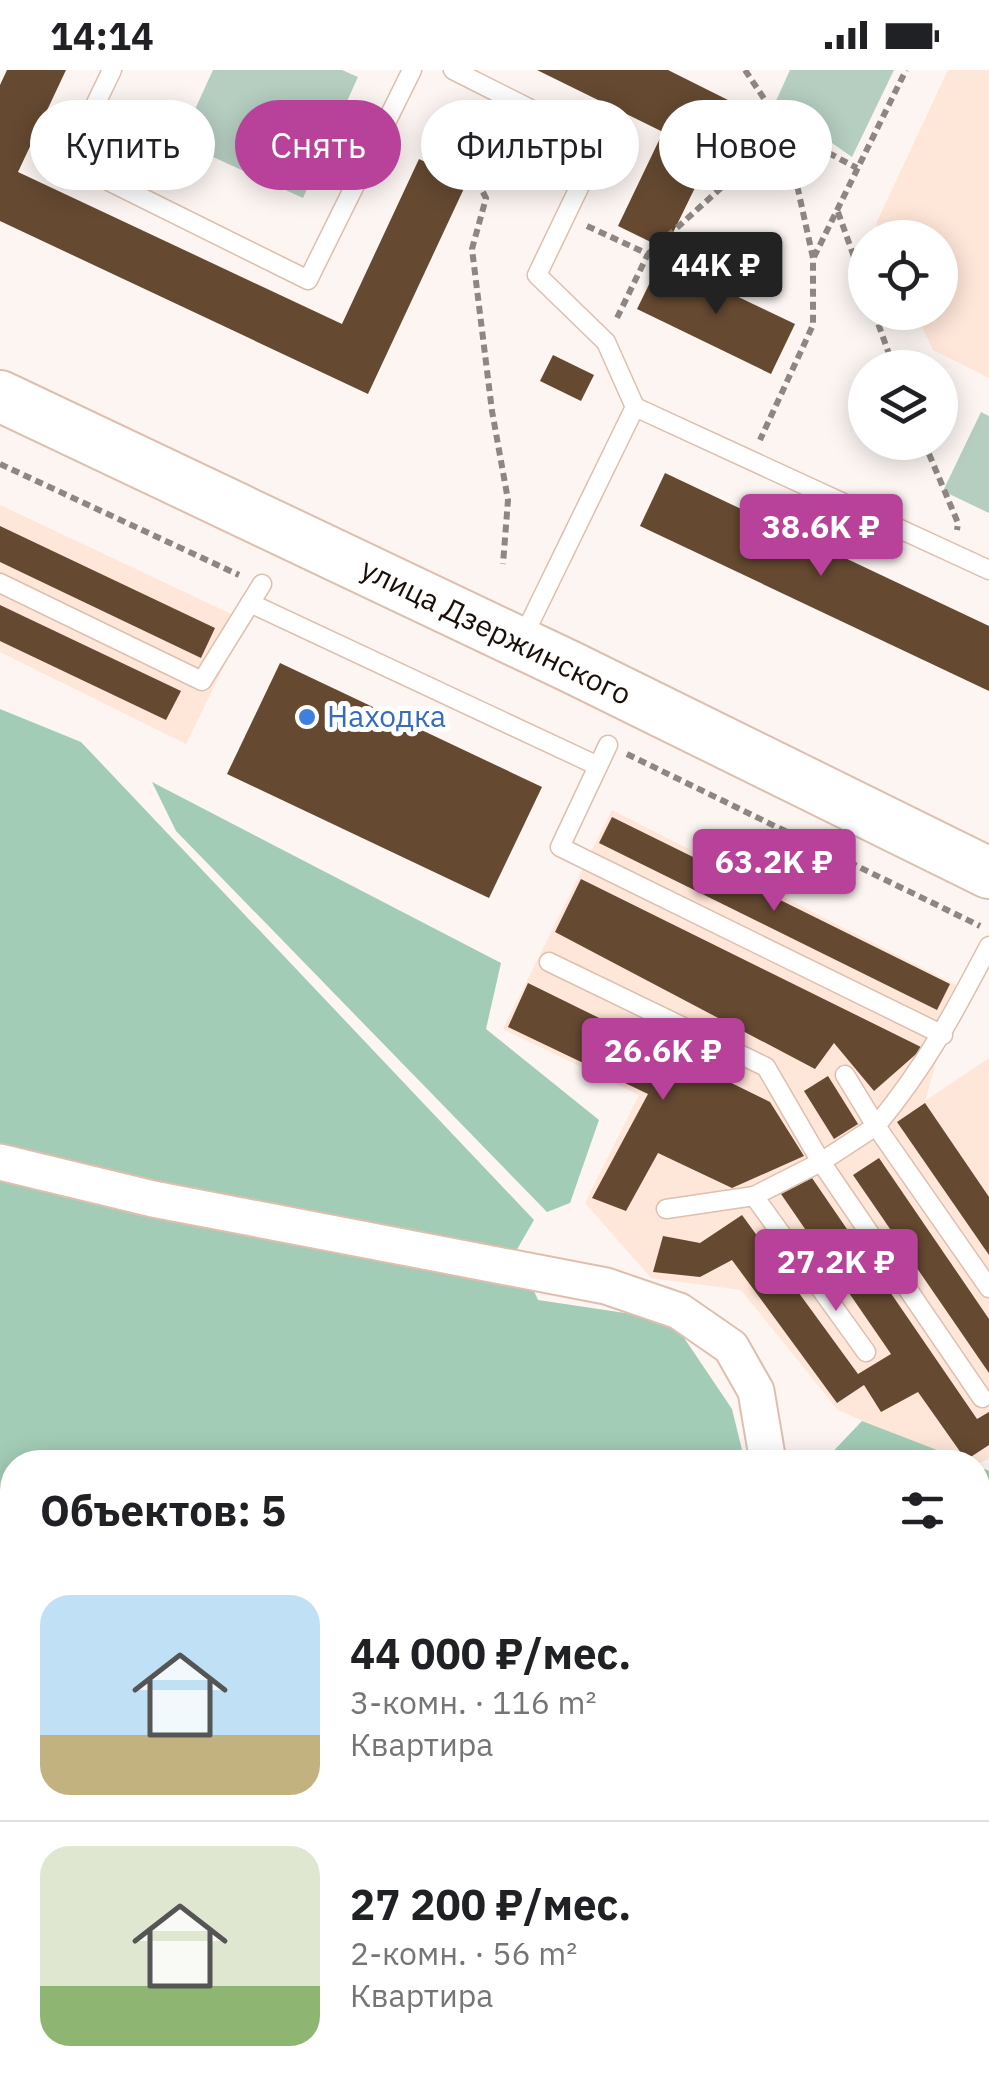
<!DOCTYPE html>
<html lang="ru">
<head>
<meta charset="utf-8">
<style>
	body { margin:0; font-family:"IBM Plex Sans",sans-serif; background:#f6f6f6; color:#202124; height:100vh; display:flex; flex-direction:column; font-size:38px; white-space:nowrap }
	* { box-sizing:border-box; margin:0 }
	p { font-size:32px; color:#757577 }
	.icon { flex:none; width:55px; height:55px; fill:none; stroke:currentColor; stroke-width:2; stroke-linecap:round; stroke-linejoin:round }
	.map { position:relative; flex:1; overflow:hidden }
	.details { position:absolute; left:0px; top:1380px; width:990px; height:642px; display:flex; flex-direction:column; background:#fff; border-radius:40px 40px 0 0; box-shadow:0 5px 25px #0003 }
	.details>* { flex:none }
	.hud { position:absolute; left:30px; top:30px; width:930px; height:90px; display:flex; gap:20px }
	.fabs { position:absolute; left:848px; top:150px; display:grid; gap:20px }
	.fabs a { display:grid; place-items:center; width:110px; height:110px; border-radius:50%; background:#fff; box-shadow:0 5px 25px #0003; font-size:50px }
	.price { position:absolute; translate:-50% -85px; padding:0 22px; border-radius:10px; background:#b8429a; color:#fff; font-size:32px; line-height:65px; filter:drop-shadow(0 2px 5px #0008) }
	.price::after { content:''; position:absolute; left:50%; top:60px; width:30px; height:22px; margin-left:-15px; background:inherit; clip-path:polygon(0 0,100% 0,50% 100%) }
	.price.current { background:#222; color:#fff }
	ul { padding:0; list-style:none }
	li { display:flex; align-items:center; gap:30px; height:250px; padding:0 40px }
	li+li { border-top:2px solid #e0e0e0 }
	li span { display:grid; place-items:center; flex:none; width:280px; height:200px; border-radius:30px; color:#555 }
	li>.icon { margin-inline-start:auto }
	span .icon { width:120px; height:120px; fill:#fffc; stroke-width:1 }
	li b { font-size:42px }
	h2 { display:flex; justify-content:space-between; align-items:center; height:120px; padding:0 40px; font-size:42px }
	.chip { padding:0 35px; border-radius:45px; background:#fff; box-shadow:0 5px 25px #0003; font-size:35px; line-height:90px }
	.chip.current { background:#b8429a; color:#fff }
	.status { display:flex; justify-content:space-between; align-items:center; height:70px; padding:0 50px; background:#fff; direction:ltr }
	.status svg { height:28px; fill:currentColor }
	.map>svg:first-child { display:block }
	.built { fill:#fee6d8 }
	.green { fill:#b5cec0 }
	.forest { fill:#a3ccb6 }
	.building { fill:#654931 }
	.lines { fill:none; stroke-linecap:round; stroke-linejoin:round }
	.service-casing { stroke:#debfad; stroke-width:21 }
	.minor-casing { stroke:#debfad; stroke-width:39 }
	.secondary-casing { stroke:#debfad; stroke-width:54 }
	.path { stroke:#8f8681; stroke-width:6; stroke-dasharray:8 5; stroke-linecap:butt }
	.service { stroke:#fff; stroke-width:18 }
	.minor { stroke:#fff; stroke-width:35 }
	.secondary { stroke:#fff; stroke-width:50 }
	.shop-dot { fill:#3f7fe0; stroke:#fff; stroke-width:4 }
	.labels { text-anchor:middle; stroke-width:10; stroke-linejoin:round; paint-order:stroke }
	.street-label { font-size:30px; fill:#190e08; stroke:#fff }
	.shop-label { font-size:30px; fill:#366cbe; stroke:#fff; text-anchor:start }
</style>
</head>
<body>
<div class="status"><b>14:14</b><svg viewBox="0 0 49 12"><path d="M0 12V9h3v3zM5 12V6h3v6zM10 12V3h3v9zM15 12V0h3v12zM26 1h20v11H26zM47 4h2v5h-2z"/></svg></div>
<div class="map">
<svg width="989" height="2021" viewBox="0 0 989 2021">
	<rect width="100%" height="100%" fill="#fcf5f1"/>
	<g class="built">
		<polygon points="948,0 989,0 989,308 933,280 916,243 940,242 940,168 882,167 876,154"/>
		<polygon points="0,435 246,551 186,674 0,582"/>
		<polygon points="612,740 958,916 925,1031 989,988 989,1389 978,1394 955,1392 838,1340 741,1220 651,1208 585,1133 639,1025 503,959"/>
	</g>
	<g class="green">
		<polygon points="213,0 342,0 358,7 303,128 180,72"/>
		<polygon points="790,0 894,0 852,87 775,33"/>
		<polygon points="981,342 989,346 989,443 943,421"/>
	</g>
	<g class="forest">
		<polygon points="0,639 81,672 534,1150 516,1181 538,1230 672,1250 732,1339 745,1392 12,1392 12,2010 978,2010 978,1396 989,1401 989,2021 0,2021"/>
		<polygon points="152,712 501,893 486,959 599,1050 570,1133 547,1142 176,761"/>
		<polygon points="862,1351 968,1392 823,1392"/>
	</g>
	<g class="building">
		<polygon points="7,0 66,0 18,102 342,254 419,89 467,112 368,324 0,151 0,15"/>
		<polygon points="537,0 668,0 736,34 665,179 618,156 663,62"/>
		<polygon points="661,190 795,254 771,304 637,239"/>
		<polygon points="553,285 594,305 581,331 540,311"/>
		<polygon points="665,403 989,556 989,621 640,456"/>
		<polygon points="0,456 215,558 201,588 0,492"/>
		<polygon points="0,535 181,621 166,650 0,571"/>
		<polygon points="280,593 542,717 489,828 227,704"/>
		<polygon points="612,747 950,914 937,940 599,773"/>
		<polygon points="581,809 923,978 874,1021 834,973 815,999 555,862"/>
		<polygon points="528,913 770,1032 804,1086 732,1118 658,1083 626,1141 592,1128 648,1024 508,957"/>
		<polygon points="828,1006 858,1054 834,1069 804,1021"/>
		<polygon points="925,1033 989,1127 989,1185 897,1052"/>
		<polygon points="879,1088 989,1249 989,1303 853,1105"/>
		<polygon points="812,1108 977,1349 989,1342 989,1375 966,1390 918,1322 881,1342 864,1315 837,1333 732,1190 700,1207 653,1202 663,1166 700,1173 742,1145 858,1304 891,1284 781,1124"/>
	</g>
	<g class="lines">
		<defs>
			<g id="service">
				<polyline points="112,0 68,91 308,210 412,0"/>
				<polyline points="453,0 600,74 537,205 606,272 635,337 521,571"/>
				<polyline points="635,337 989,500"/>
				<polyline points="0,513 202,611 262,514"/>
				<polyline points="250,533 598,696"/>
				<polyline points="608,675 560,777 943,965"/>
				<path d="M989,876C954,943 925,997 876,1056L989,1218"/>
				<polyline points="549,892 766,997 821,1092 754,1126 866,1282"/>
				<polyline points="845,1005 876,1056 821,1092 982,1328"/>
				<polyline points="666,1139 754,1126"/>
			</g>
			<g id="minor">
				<polyline points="0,1092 153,1129 606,1216 679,1241 731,1277 756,1321 768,1392"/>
				<polyline points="971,2010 974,2021"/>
			</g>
			<polyline id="secondary" points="0,326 571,597 989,803"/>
		</defs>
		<use href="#service" class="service-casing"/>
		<use href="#minor" class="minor-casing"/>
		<use href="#secondary" class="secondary-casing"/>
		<g class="path">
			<polyline points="745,0 785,60 813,188 813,255 760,370"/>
			<polyline points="478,39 462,83 486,128 472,179 492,341 508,430 503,494"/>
			<polyline points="838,142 865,218"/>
			<polyline points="587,156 648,184 615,252"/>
			<polyline points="648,184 785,60 857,98"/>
			<polyline points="814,187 906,0"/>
			<polyline points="874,242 894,298"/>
			<polyline points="924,372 958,453 957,460"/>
			<polyline points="0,394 239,505"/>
			<polyline points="627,684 980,856"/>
			<polyline points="978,1546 989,1539"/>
			<polyline points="39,2021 57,2010"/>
		</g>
		<use href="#service" class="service"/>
		<use href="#minor" class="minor"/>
		<use href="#secondary" class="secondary"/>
	</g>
	<circle class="shop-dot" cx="307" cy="647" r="10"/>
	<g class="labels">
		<g class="street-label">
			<text transform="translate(496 562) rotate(26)" y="10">улица Дзержинского</text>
		</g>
		<g class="shop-label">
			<text x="327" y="657">Находка</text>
		</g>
	</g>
</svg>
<div class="fabs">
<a><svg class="icon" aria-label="locate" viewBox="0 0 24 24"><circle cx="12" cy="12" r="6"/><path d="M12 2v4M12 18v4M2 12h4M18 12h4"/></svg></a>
<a><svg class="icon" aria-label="layers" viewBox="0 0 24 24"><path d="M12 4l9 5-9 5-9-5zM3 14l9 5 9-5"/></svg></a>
</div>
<b class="price current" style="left:716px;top:247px">44K ₽</b>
<b class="price" style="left:821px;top:509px">38.6K ₽</b>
<b class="price" style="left:774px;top:844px">63.2K ₽</b>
<b class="price" style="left:663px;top:1033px">26.6K ₽</b>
<b class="price" style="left:836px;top:1244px">27.2K ₽</b>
<div class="hud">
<a class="chip">Купить</a>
<a class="chip current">Снять</a>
<a class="chip">Фильтры</a>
<a class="chip">Новое</a>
</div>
<section class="details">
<h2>Объектов: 5<svg class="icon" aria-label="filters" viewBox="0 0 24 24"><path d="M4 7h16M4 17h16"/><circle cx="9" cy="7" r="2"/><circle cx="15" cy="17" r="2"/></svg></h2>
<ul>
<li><span style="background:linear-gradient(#bfe0f5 70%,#c2b280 0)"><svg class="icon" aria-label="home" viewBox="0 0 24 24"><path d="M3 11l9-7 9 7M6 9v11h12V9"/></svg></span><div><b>44 000 ₽/мес.</b><p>3-комн. · 116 m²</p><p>Квартира</p></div></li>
<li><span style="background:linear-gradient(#dfe7d0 70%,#8fb573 0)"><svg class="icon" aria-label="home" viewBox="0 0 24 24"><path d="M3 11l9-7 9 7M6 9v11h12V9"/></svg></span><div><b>27 200 ₽/мес.</b><p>2-комн. · 56 m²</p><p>Квартира</p></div></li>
</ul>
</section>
</div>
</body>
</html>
